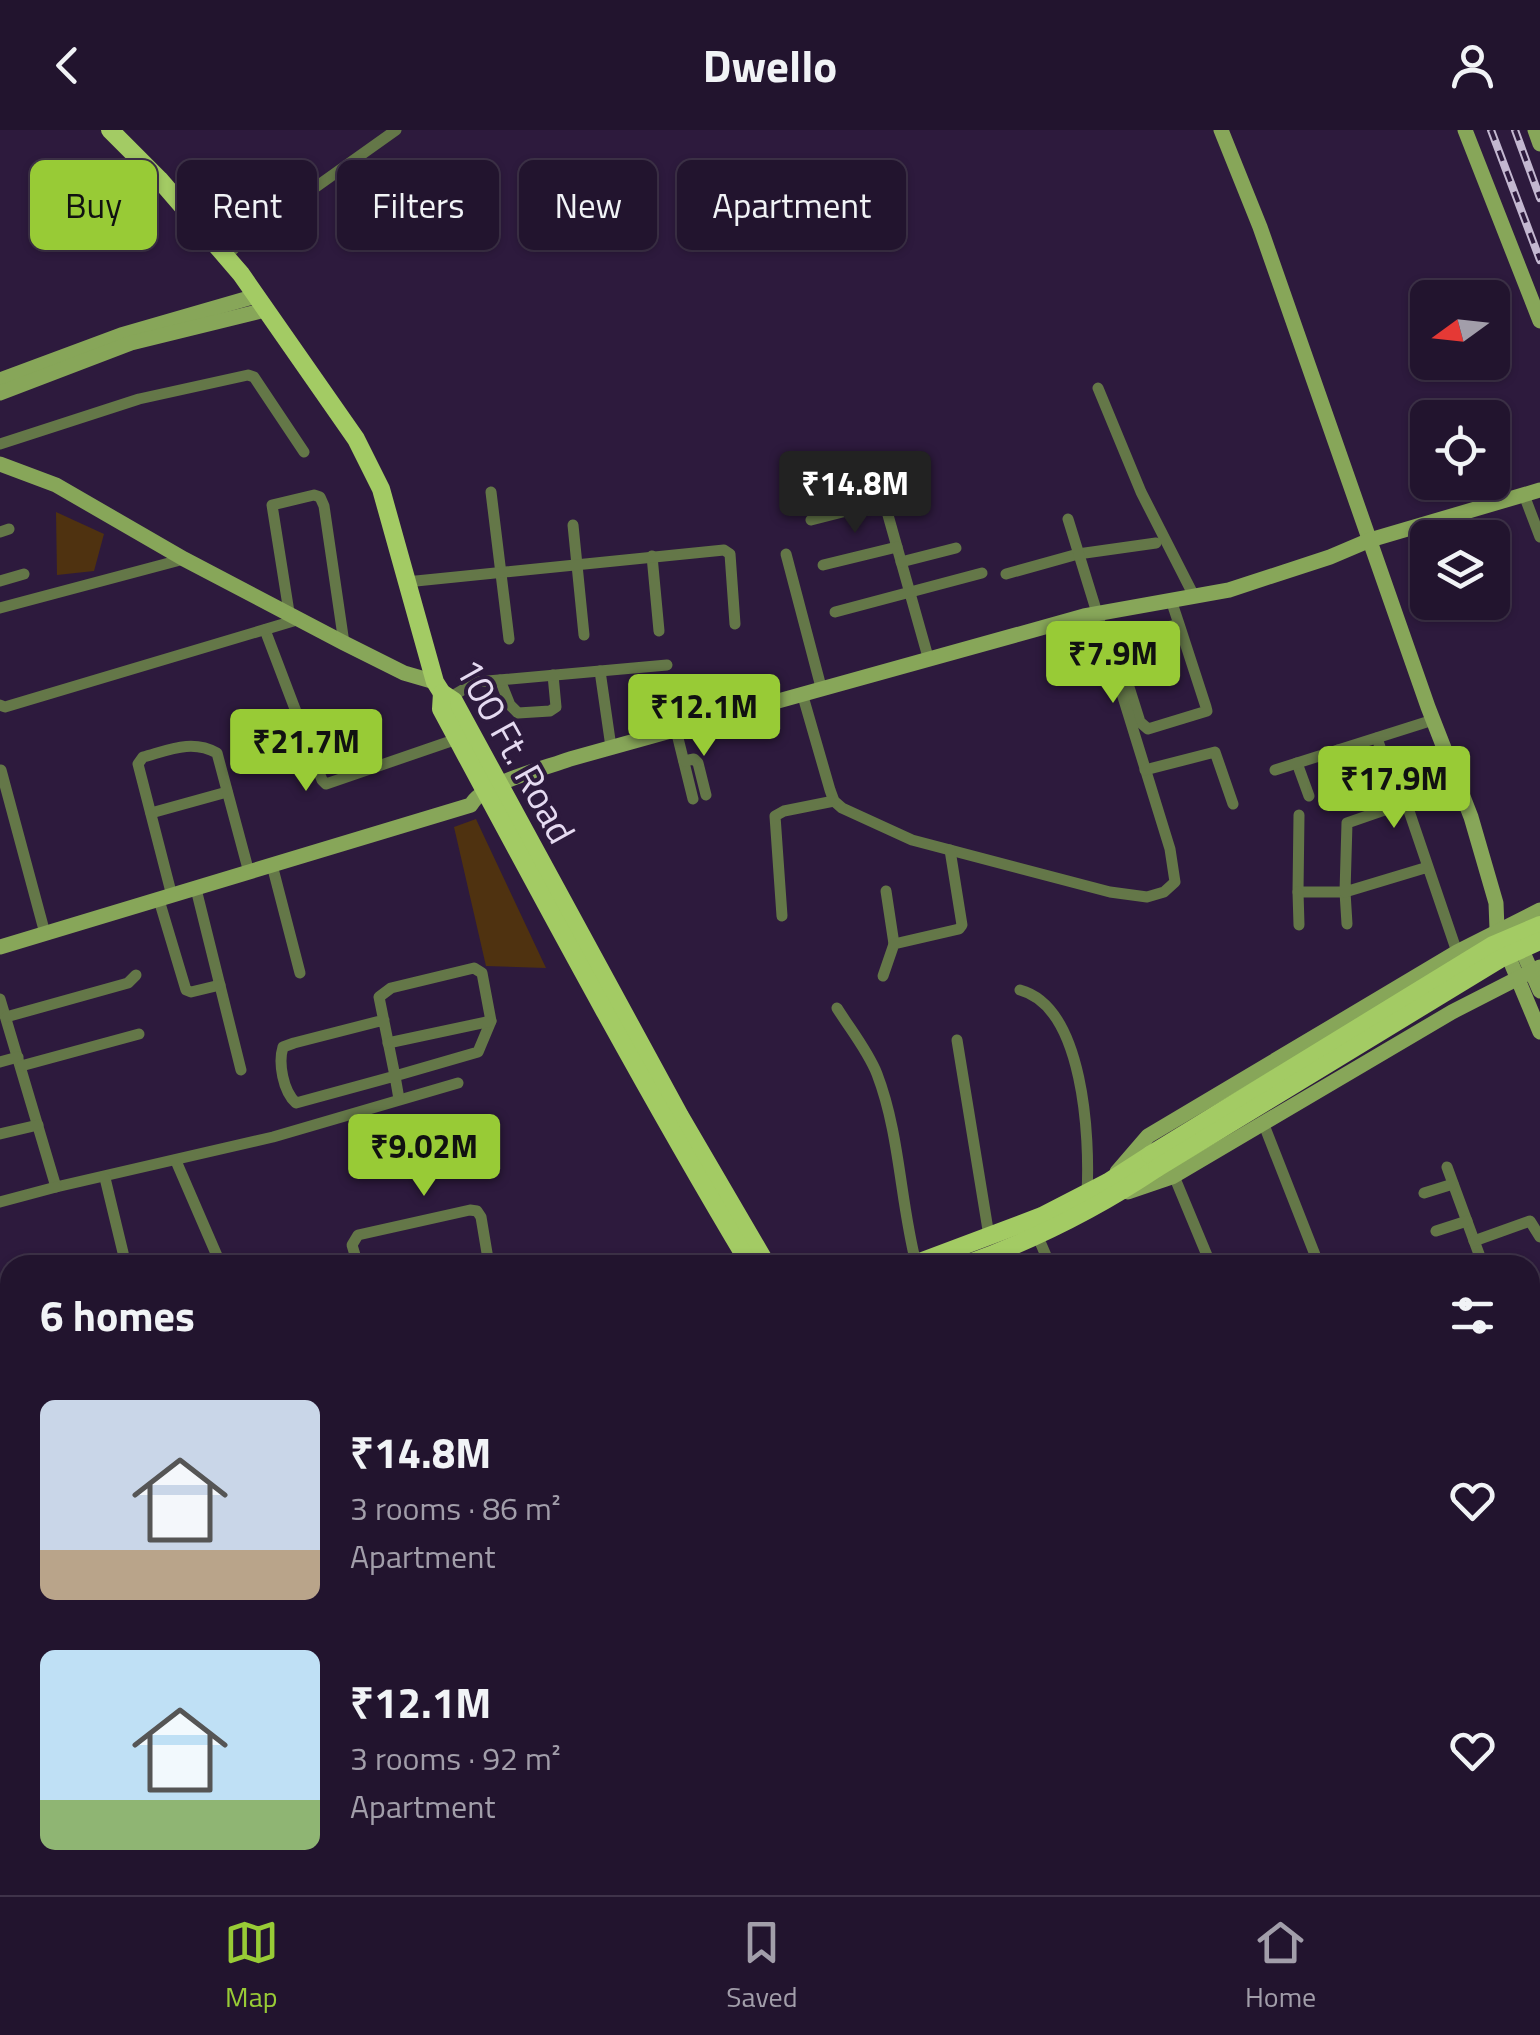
<!DOCTYPE html>
<html lang="en">
<head>
<meta charset="utf-8">
<style>
	body { margin:0; font-family:"Titillium Web",sans-serif; background:#2e213a; color:#f1f3f6; height:100vh; display:flex; flex-direction:column; font-size:38px; white-space:nowrap }
	* { box-sizing:border-box; margin:0 }
	p { font-size:32px; color:#a29eaa }
	.icon { flex:none; width:55px; height:55px; fill:none; stroke:currentColor; stroke-width:2; stroke-linecap:round; stroke-linejoin:round }
	.map { position:relative; flex:1; overflow:hidden }
	.panel { position:absolute; left:0px; top:1125px; width:1540px; height:640px; display:flex; flex-direction:column; background:#22142e; border-radius:30px 30px 0 0; box-shadow:0 2px 8px #0004,0 0 0 2px #3f334a }
	.panel>* { flex:none }
	.guide { position:absolute; left:30px; top:30px; width:1000px; height:90px; display:flex; gap:20px }
	.needle { width:65px; rotate:255deg }
	.controls { position:absolute; left:1410px; top:150px; display:grid; gap:20px }
	.controls a { display:grid; place-items:center; width:100px; height:100px; border-radius:15px; background:#22142e; box-shadow:0 2px 8px #0004,0 0 0 2px #3f334a; font-size:50px }
	.price { position:absolute; translate:-50% -85px; padding:0 22px; border-radius:10px; background:#98cb36; color:#111; font-size:32px; line-height:65px; filter:drop-shadow(0 2px 5px #0008) }
	.price::after { content:''; position:absolute; left:50%; top:60px; width:30px; height:22px; margin-left:-15px; background:inherit; clip-path:polygon(0 0,100% 0,50% 100%) }
	.price.current { background:#222; color:#fff }
	ul { padding:0; list-style:none }
	li { display:flex; align-items:center; gap:30px; height:250px; padding:0 40px }
	li span { display:grid; place-items:center; flex:none; width:280px; height:200px; border-radius:15px; color:#555 }
	li>.icon { margin-inline-start:auto }
	span .icon { width:120px; height:120px; fill:#fffc; stroke-width:1 }
	li b { font-size:42px }
	h2 { display:flex; justify-content:space-between; align-items:center; height:120px; padding:0 40px; font-size:42px }
	.pill { padding:0 35px; border-radius:15px; background:#22142e; box-shadow:0 2px 8px #0004,0 0 0 2px #3f334a; font-size:35px; line-height:90px }
	.pill.current { background:#98cb36; color:#111 }
	header { display:flex; justify-content:space-between; align-items:center; height:130px; padding:0 40px; background:#22142e; font-size:45px; font-weight:700 }
	.tabs { display:flex; justify-content:space-around; align-items:center; height:140px; border-top:2px solid #3f334a; background:#22142e; font-size:28px; color:#a29eaa }
	.tabs a { display:grid; justify-items:center; gap:5px }
	.tabs .current { color:#98cb36 }
	.map>svg:first-child { display:block }
	.green { fill:#4f3210 }
	.lines { fill:none; stroke-linecap:round; stroke-linejoin:round }
	.street { stroke:#647748; stroke-width:11 }
	.secondary { stroke:#87a659; stroke-width:15 }
	.primary { stroke:#a3cb64; stroke-width:18 }
	.rail-casing { stroke:#c3b7d0; stroke-width:8 }
	.rail { stroke:#2d1a3d; stroke-width:4; stroke-dasharray:11; stroke-linecap:butt }
	.primary-bridge { stroke:#a3cb64; stroke-width:18 }
	.labels { text-anchor:middle; stroke-width:8; stroke-linejoin:round; paint-order:stroke }
	.street-label { font-size:38px; fill:#e5daf1; stroke:#2d1a3d }
</style>
</head>
<body>
<header><svg class="icon" aria-label="back" viewBox="0 0 24 24"><path d="M15 5l-7 7 7 7"/></svg>Dwello<svg class="icon" aria-label="person" viewBox="0 0 24 24"><circle cx="12" cy="8" r="4"/><path d="M4 21q1-7 8-7t8 7"/></svg></header>
<div class="map">
<svg width="1540" height="1765" viewBox="0 0 1540 1765">
	<rect width="100%" height="100%" fill="#2d1a3d"/>
	<g class="green">
		<polygon points="56,382 104,404 94,441 57,445"/>
		<polygon points="476,689 482,702 546,838 486,836 454,697"/>
	</g>
	<g class="lines">
		<g class="street">
			<polyline points="226,127 244,108 396,0"/>
			<polyline points="1098,258 1141,362 1194,466"/>
			<polyline points="0,314 139,269 248,245 254,247 304,322"/>
			<polyline points="491,362 509,509"/>
			<polyline points="1524,365 1540,407"/>
			<polyline points="811,390 874,374 886,378 928,527"/>
			<polyline points="573,395 584,505"/>
			<polyline points="0,402 9,399"/>
			<polyline points="786,424 821,557"/>
			<polyline points="652,426 659,501"/>
			<polyline points="901,432 956,418"/>
			<polyline points="823,435 897,417"/>
			<polyline points="1006,444 1078,424 1156,413"/>
			<polyline points="0,451 24,444"/>
			<polyline points="406,452 724,420 730,424 735,494"/>
			<polyline points="1171,470 1179,494 1206,577 1207,581 1148,599 1140,592 1116,516 1117,510 1179,494"/>
			<polyline points="0,478 184,429"/>
			<polyline points="289,482 272,375 314,365 320,367 324,376 344,513"/>
			<polyline points="835,482 982,443"/>
			<polyline points="265,500 322,650 326,654 457,609"/>
			<polyline points="600,541 611,617"/>
			<polyline points="500,550 510,575 518,583 550,581 556,577 553,545"/>
			<polyline points="802,563 830,660 834,671 842,678 912,710 1110,762 1147,767 1164,762 1175,752 1170,719 1068,389"/>
			<polyline points="449,568 476,552 667,535"/>
			<polyline points="0,575 5,577 300,489"/>
			<polyline points="676,600 693,669"/>
			<polyline points="1377,608 1388,641"/>
			<polyline points="1338,620 1348,652"/>
			<polyline points="684,631 694,629 698,633 706,665"/>
			<polyline points="1297,633 1309,666"/>
			<polyline points="1,640 43,796"/>
			<polyline points="1145,640 1215,622 1233,674"/>
			<polyline points="1275,640 1433,590"/>
			<polyline points="151,683 227,662"/>
			<polyline points="1299,685 1298,762 1345,762 1347,794"/>
			<polyline points="272,735 300,843"/>
			<polyline points="1428,737 1345,762 1347,693 1396,676 1408,678 1457,822"/>
			<polyline points="196,759 241,940"/>
			<polyline points="886,761 894,814"/>
			<polyline points="1298,762 1299,795"/>
			<path d="M172,766L138,634L143,627C169,620 192,609 217,623L247,735"/>
			<polyline points="159,770 186,860 191,862 220,855"/>
			<polyline points="782,786 775,686 784,681 834,671"/>
			<polyline points="883,846 894,814 959,799 962,795 950,720"/>
			<path d="M1020,860C1084,877 1090,1008 1087,1063"/>
			<polyline points="0,869 56,1057 273,1007 458,953"/>
			<path d="M837,878C850,899 868,921 877,944C900,1004 900,1071 916,1133"/>
			<polyline points="6,887 128,853 136,845"/>
			<path d="M384,890L294,913L283,917C278,933 283,961 296,973L395,946L379,867L391,858L474,838L482,843L491,891L478,922L395,946L399,969"/>
			<polyline points="957,910 989,1106"/>
			<polyline points="388,913 491,891"/>
			<polyline points="0,932 18,927"/>
			<polyline points="21,936 139,904"/>
			<polyline points="1264,995 1319,1135"/>
			<polyline points="0,1004 38,995"/>
			<polyline points="176,1031 221,1135"/>
			<polyline points="1447,1037 1483,1135"/>
			<polyline points="1174,1046 1211,1135"/>
			<polyline points="105,1048 126,1135"/>
			<polyline points="1424,1063 1453,1054"/>
			<polyline points="0,1072 56,1057"/>
			<polyline points="1436,1101 1467,1091"/>
			<polyline points="1038,1107 1050,1135"/>
			<polyline points="1474,1111 1530,1091 1540,1107"/>
			<polyline points="358,1135 352,1115 358,1105 470,1080 477,1081 481,1087 489,1135"/>
			<polyline points="1466,1135 1481,1131"/>
			<polyline points="1530,1172 1540,1168"/>
			<polyline points="0,1200 10,1197"/>
			<polyline points="0,1278 10,1276"/>
			<polyline points="1532,1291 1540,1312"/>
			<polyline points="0,1352 10,1349"/>
			<polyline points="1530,1370 1540,1366"/>
			<polyline points="1530,1407 1540,1434"/>
			<polyline points="8,1420 10,1419"/>
			<polyline points="0,1459 10,1456"/>
			<polyline points="0,1516 10,1514"/>
			<polyline points="1530,1605 1540,1601"/>
			<polyline points="1540,1614 1535,1620 1540,1632"/>
			<polyline points="1530,1749 1537,1765"/>
			<polyline points="191,1755 194,1765"/>
			<polyline points="294,1755 295,1765"/>
			<polyline points="396,1755 398,1765"/>
			<polyline points="720,1755 730,1765"/>
			<polyline points="944,1755 947,1765"/>
			<polyline points="1007,1755 1013,1765"/>
			<polyline points="1422,1755 1426,1765"/>
			<polyline points="1234,1760 1248,1755"/>
			<polyline points="219,1765 268,1755"/>
			<polyline points="599,1765 660,1755"/>
			<polyline points="769,1765 826,1755"/>
			<polyline points="1182,1765 1180,1760 1187,1755"/>
		</g>
		<g class="secondary">
			<polyline points="1221,0 1260,97 1428,577 1471,687 1496,773 1497,799 1540,902"/>
			<polyline points="1465,0 1540,191"/>
			<polyline points="1535,0 1540,14"/>
			<polyline points="0,250 121,205 256,166"/>
			<polyline points="0,263 131,213 265,180"/>
			<polyline points="0,334 56,355 184,429 344,513 404,543 435,552"/>
			<polyline points="1518,811 1540,861"/>
			<path d="M0,817L471,675C482,653 546,638 570,629L1084,486L1229,460L1330,427L1370,410L1540,360"/>
			<polyline points="1117,1042 1148,1006 1457,822 1540,780"/>
			<polyline points="1128,1062 1172,1047 1452,882 1540,837"/>
			<polyline points="620,1755 622,1765"/>
		</g>
		<g class="primary">
			<polyline points="110,0 159,49 241,144 356,309 381,359 435,552 442,563 454,571 680,986 767,1135"/>
			<path d="M442,563L441,579C541,765 641,953 750,1135"/>
			<polyline points="912,1135 1042,1086 1108,1052 1150,1025"/>
			<path d="M964,1135C1034,1110 1096,1079 1157,1038"/>
			<polyline points="0,1477 10,1475"/>
			<polyline points="0,1496 10,1493"/>
			<polyline points="1086,1755 1092,1765"/>
			<polyline points="1105,1755 1110,1765"/>
		</g>
		<defs>
			<g id="rail">
				<polyline points="1491,0 1540,130"/>
				<polyline points="1515,0 1540,68"/>
			</g>
		</defs>
		<use href="#rail" class="rail-casing"/>
		<use href="#rail" class="rail"/>
		<g class="primary-bridge">
			<polyline points="1150,1025 1493,815 1540,795"/>
			<polyline points="1157,1038 1500,829 1540,811"/>
		</g>
	</g>
	<g class="labels">
		<g class="street-label">
			<text transform="translate(515 621) rotate(61)" y="13">100 Ft. Road</text>
		</g>
	</g>
</svg>
<div class="controls">
<a><svg class="needle" viewBox="-14 -14 28 28"><path d="M0-13l5 13h-10z" fill="#e53935"/><path d="M0 13l5-13h-10z" fill="#a29eaa"/></svg></a>
<a><svg class="icon" aria-label="locate" viewBox="0 0 24 24"><circle cx="12" cy="12" r="6"/><path d="M12 2v4M12 18v4M2 12h4M18 12h4"/></svg></a>
<a><svg class="icon" aria-label="layers" viewBox="0 0 24 24"><path d="M12 4l9 5-9 5-9-5zM3 14l9 5 9-5"/></svg></a>
</div>
<b class="price current" style="left:855px;top:406px">₹14.8M</b>
<b class="price" style="left:1113px;top:576px">₹7.9M</b>
<b class="price" style="left:704px;top:629px">₹12.1M</b>
<b class="price" style="left:306px;top:664px">₹21.7M</b>
<b class="price" style="left:1394px;top:701px">₹17.9M</b>
<b class="price" style="left:424px;top:1069px">₹9.02M</b>
<div class="guide">
<a class="pill current">Buy</a>
<a class="pill">Rent</a>
<a class="pill">Filters</a>
<a class="pill">New</a>
<a class="pill">Apartment</a>
</div>
<section class="panel">
<h2>6 homes<svg class="icon" aria-label="filters" viewBox="0 0 24 24"><path d="M4 7h16M4 17h16"/><circle cx="9" cy="7" r="2"/><circle cx="15" cy="17" r="2"/></svg></h2>
<ul>
<li><span style="background:linear-gradient(#c9d6e8 75%,#b9a48a 0)"><svg class="icon" aria-label="home" viewBox="0 0 24 24"><path d="M3 11l9-7 9 7M6 9v11h12V9"/></svg></span><div><b>₹14.8M</b><p>3 rooms · 86 m²</p><p>Apartment</p></div><svg class="icon" aria-label="heart" viewBox="0 0 24 24"><path d="M12 20l-8-8c-3-5 5-10 8-4 3-6 11-1 8 4z"/></svg></li>
<li><span style="background:linear-gradient(#bfe0f5 75%,#8fb573 0)"><svg class="icon" aria-label="home" viewBox="0 0 24 24"><path d="M3 11l9-7 9 7M6 9v11h12V9"/></svg></span><div><b>₹12.1M</b><p>3 rooms · 92 m²</p><p>Apartment</p></div><svg class="icon" aria-label="heart" viewBox="0 0 24 24"><path d="M12 20l-8-8c-3-5 5-10 8-4 3-6 11-1 8 4z"/></svg></li>
</ul>
</section>
</div>
<nav class="tabs">
<a class="current"><svg class="icon" aria-label="map" viewBox="0 0 24 24"><path d="M3 6l6-2 6 2 6-2v14l-6 2-6-2-6 2zM9 4v14M15 6v14"/></svg>Map</a>
<a><svg class="icon" aria-label="saved" viewBox="0 0 24 24"><path d="M7 4h10v16l-5-4-5 4z"/></svg>Saved</a>
<a><svg class="icon" aria-label="home" viewBox="0 0 24 24"><path d="M3 11l9-7 9 7M6 9v11h12V9"/></svg>Home</a>
</nav>
</body>
</html>
